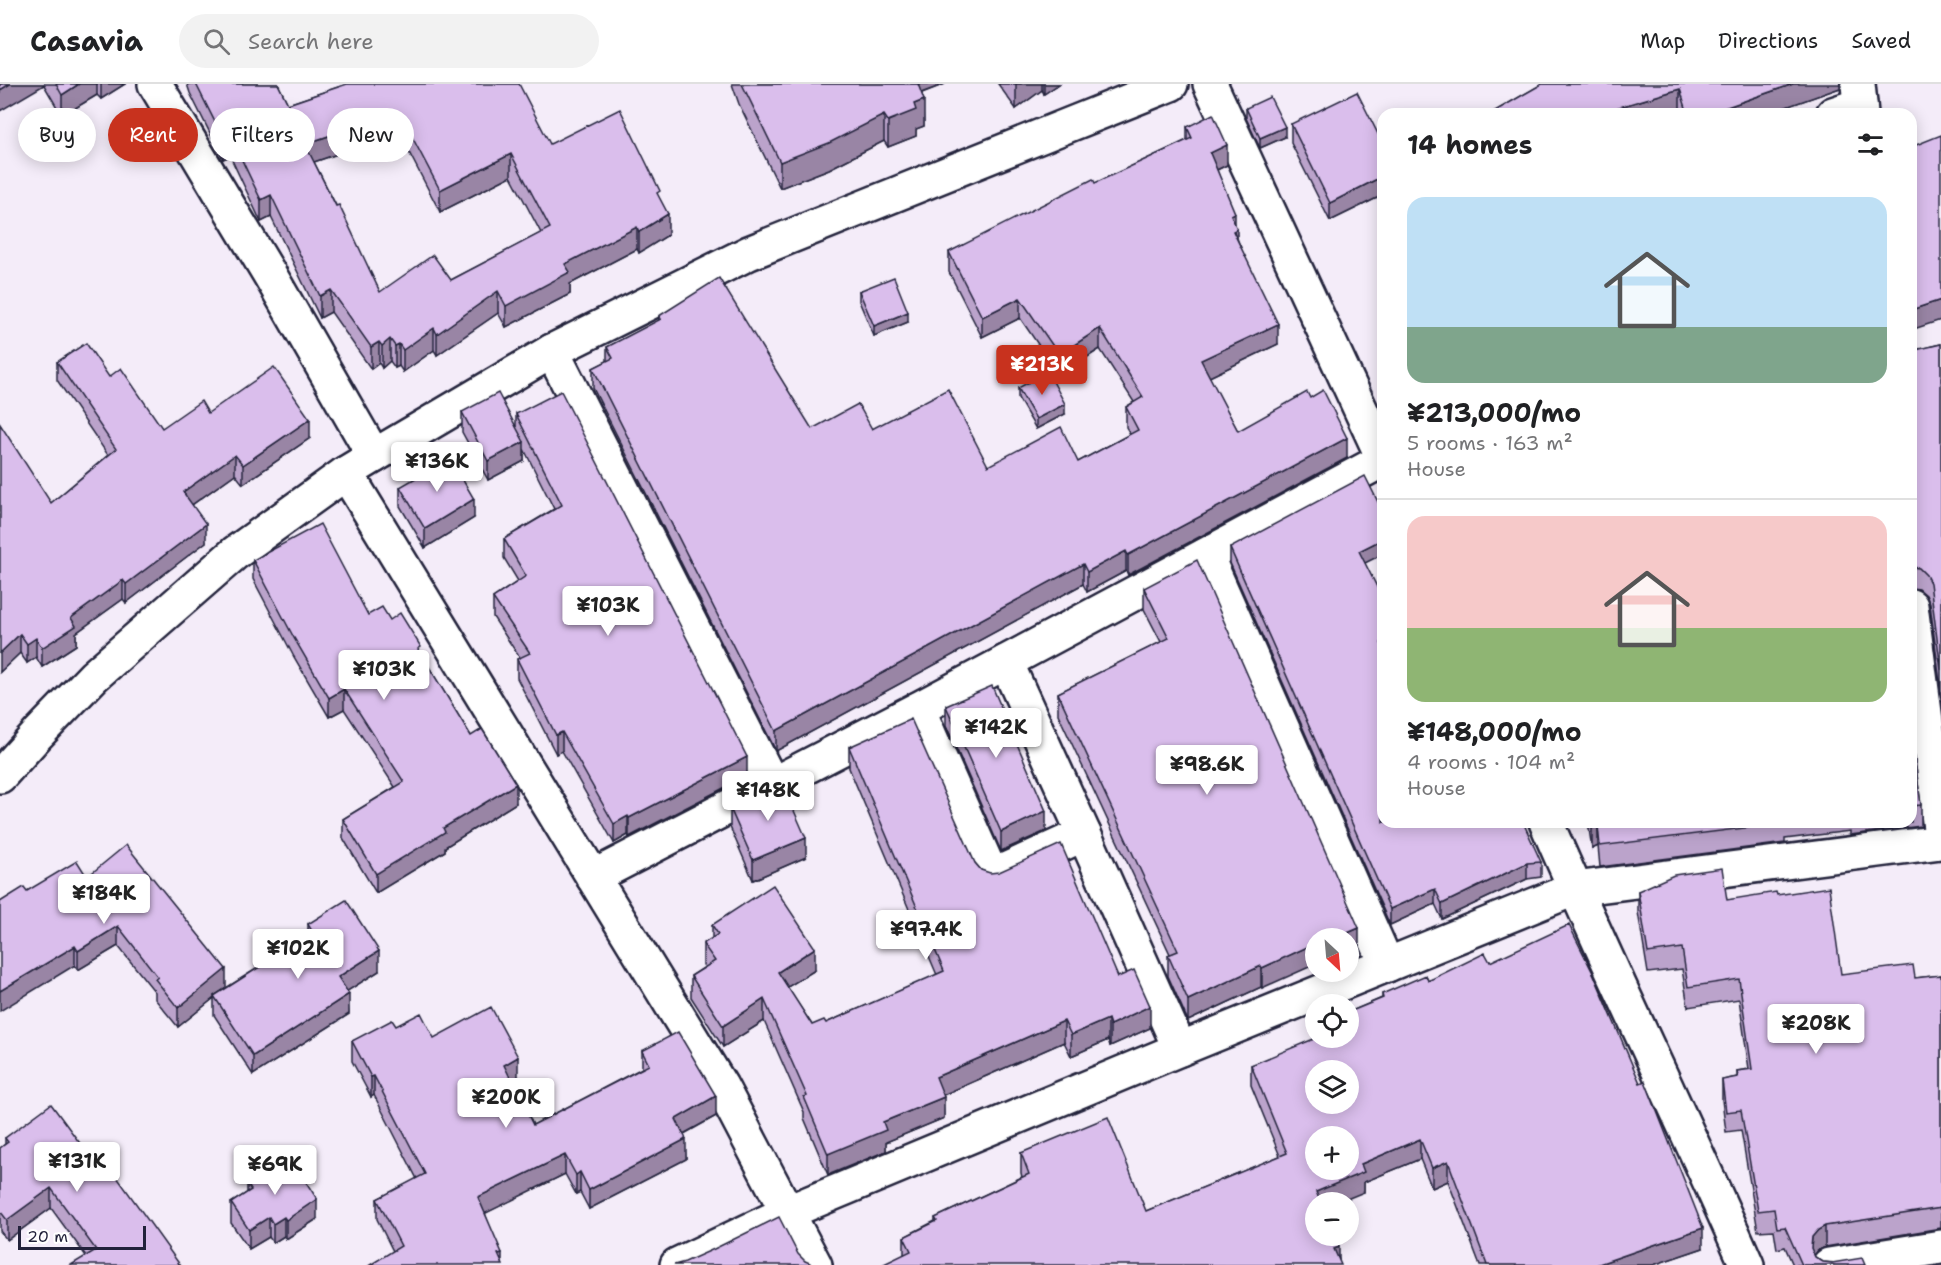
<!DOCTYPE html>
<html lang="en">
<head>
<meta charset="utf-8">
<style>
	body { margin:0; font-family:"Shantell Sans",sans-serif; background:#f2f2f2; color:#202124; height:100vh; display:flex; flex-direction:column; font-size:22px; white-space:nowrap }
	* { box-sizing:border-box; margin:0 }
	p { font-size:20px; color:#757577 }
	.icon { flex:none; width:33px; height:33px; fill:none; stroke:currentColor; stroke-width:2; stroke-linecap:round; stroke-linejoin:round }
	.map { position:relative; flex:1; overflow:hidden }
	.sheet { position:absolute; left:1377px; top:24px; width:540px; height:720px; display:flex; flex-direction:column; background:#fff; border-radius:18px; box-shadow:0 3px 15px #0003 }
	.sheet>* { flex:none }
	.guide { position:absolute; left:18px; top:24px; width:570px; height:54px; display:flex; gap:12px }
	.needle { width:39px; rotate:154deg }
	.controls { position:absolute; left:1305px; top:844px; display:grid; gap:12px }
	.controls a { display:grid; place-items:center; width:54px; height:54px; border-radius:50%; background:#fff; box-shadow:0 3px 15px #0003; font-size:30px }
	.scale { position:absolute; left:18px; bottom:15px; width:128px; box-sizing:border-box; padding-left:6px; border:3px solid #22223b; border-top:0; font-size:16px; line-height:21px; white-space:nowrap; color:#22223b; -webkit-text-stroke:4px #fff; paint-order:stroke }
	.price { position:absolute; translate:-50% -51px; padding:0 14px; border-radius:6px; background:#fff; color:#222; font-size:20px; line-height:39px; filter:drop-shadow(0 2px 3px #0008) }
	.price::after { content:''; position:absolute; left:50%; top:36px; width:18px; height:14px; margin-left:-9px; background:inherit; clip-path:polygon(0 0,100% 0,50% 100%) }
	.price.on { background:#c8321e; color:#fff }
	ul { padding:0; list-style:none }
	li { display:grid; align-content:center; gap:12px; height:318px; padding:0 30px }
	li+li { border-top:2px solid #e0e0e0 }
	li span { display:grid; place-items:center; height:186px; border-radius:18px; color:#555 }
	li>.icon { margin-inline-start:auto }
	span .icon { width:108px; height:108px; fill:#fffc; stroke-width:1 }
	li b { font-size:26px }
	h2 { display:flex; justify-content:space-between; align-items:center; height:72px; padding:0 30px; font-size:26px }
	.tag { padding:0 21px; border-radius:27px; background:#fff; box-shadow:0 3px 15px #0003; font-size:21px; line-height:54px }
	.tag.on { background:#c8321e; color:#fff }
	header { display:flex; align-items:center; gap:36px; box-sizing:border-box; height:84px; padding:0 30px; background:#fff; border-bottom:2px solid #e0e0e0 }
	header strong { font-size:28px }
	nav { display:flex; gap:33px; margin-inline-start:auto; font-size:21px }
	.search { width:420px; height:54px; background:#f2f2f2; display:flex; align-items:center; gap:15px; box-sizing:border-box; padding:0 21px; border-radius:33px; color:#757577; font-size:22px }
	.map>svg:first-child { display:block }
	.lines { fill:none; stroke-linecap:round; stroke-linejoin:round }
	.street-casing { stroke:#22223b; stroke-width:38 }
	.secondary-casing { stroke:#22223b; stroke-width:38 }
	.street { stroke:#fff; stroke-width:33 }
	.secondary { stroke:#fff; stroke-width:33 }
	.wall { fill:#bba3cb; stroke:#22223b; stroke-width:1.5; fill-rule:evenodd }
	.shaded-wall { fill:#9985a5; stroke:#22223b; stroke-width:1.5 }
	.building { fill:#dabeec; stroke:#22223b; stroke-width:1.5; fill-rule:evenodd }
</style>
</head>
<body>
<header>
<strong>Casavia</strong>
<div class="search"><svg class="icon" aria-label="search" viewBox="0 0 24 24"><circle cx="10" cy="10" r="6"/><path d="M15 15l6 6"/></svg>Search here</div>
<nav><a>Map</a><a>Directions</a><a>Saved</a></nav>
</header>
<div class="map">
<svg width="1941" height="1181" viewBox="0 0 1941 1181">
	<rect width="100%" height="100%" fill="#f4ecf9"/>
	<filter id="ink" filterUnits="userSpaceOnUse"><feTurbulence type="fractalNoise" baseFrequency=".0167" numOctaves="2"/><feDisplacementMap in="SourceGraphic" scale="12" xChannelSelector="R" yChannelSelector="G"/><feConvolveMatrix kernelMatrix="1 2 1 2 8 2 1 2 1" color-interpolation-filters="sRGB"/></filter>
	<g filter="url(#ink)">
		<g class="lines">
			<defs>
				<g id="street">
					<polyline points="155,0 270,191 374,372"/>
					<polyline points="1858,0 1861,30"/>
					<polyline points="1833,30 1860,21"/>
					<polyline points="552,267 772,700"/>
					<polyline points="346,389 721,1002 815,1181"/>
					<polyline points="1206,471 1387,881"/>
					<polyline points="1911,522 1941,752"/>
					<polyline points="1006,578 1084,750"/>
					<polyline points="918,625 992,792 1084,750 1180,965"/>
					<polyline points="593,793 918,625 1383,376"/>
					<polyline points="677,1181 788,1128 1180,965 1574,805 1941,758"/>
					<polyline points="1829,1181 1941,1163"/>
				</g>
				<g id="secondary">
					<polyline points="1210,0 1383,374"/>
					<polyline points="0,692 38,650 94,592 235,469 346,389 374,372 552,267 749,169 1171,0"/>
					<path d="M1546,738C1610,887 1682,1033 1747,1181"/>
				</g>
			</defs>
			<use href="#street" class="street-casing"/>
			<use href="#secondary" class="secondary-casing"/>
			<use href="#street" class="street"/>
			<use href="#secondary" class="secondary"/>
		</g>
		<g class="wall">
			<polygon points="0,0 125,0 101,15 97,11 62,32 44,1"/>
			<path d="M187,0H278L288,20L347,0L550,60L660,116L668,151L639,169L637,165L570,200V210L506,243L498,229L437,271L434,266L403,288L399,282L395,284L390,277L382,284L379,279L371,285L331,228L320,234L271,133L261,138L230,72L223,75L190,9ZM399,49L440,128L511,92L541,149L451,196L380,208L314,78Z"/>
			<polygon points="732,0 945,0 922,9 924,42 916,45 916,52 888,63 884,57 829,85 780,104 739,20"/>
			<polygon points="998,0 1059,0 1044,10 1042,6 1016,25"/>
			<polygon points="1542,0 1840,4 1766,30 1681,30 1680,25 1664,30 1490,30"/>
			<polygon points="1246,24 1285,53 1260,64 1246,34"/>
			<polygon points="1291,40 1383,60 1383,111 1330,137 1291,59"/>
			<polygon points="1187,43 1227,81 1217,86 1235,141 1237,154 1278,260 1209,293 1238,347 1347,374 1128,491 1126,487 1087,508 1083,500 776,667 593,304 593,284 607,277 607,263 659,237 659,232 812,345 872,345 988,382 1078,378 1130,350 1126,343 1126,323 1134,318 1100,265 1059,291 1020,234 982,253 949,188 949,168 1187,56"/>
			<polygon points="859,207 908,238 874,252 859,217"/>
			<polygon points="1911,251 1915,266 1941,260 1941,607 1930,520 1926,511 1919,505 1911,504"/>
			<polygon points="57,278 109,293 162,344 208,329 310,354 243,400 235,390 192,421 206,458 126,519 123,515 76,549 76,561 42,583 36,573 27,579 20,569 0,588 51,419 108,371 57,296"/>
			<polygon points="1018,304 1065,330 1036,345 1018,314"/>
			<polygon points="462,328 516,342 516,330 747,692 629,753 628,751 614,759 562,667 556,670 517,594 517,575 520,574 493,533 493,514 518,497 504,474 504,455 554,425 524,365 524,377 488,396 462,348"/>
			<polygon points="400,403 474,434 425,464 400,422"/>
			<polygon points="1230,464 1365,479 1383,738 1541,778 1541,793 1527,795 1442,835 1435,820 1390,841 1230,479"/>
			<polygon points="253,476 368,531 390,536 421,570 471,652 516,719 445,763 445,767 376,809 343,754 343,735 395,703 344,625 329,633 294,573 253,495"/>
			<polygon points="1144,504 1359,865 1348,855 1316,855 1262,904 1261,903 1188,937 1168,892 1168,871 1170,870 1058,630 1058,609 1161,558 1144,525"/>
			<polygon points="946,622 1046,747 1001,767 946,641"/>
			<polygon points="1911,646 1921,721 1921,742 1850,751 1850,747 1785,755 1785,759 1600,783 1598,762 1592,765 1588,738 1911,738"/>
			<polygon points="849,663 975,779 981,786 1118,893 1150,944 1110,962 1108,956 1071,972 1064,958 943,1011 944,1034 886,1058 886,1067 828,1091 804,1034 804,1028 764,937 723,963 691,913 691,892 705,883 703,881 703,860 712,854 712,841 815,886 787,903 812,941 826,939 937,891 849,684"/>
			<polygon points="730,724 806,773 753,796 730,743"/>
			<polygon points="87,793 226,904 308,852 308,840 379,887 347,907 349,930 253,991 214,931 214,914 178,943 155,915 155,908 118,862 78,886 27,807"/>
			<polygon points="1638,807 1727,816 1777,811 1841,890 1915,894 1941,891 1941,1144 1825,1163 1818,1166 1814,1171 1815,1173 1823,1178 1865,1181 1793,1181 1785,1163 1777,1165 1774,1146 1758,1147 1741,1046 1726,1048 1722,1016 1722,996 1737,993 1737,987 1749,985 1739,915 1688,923 1682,885 1648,889 1638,828"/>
			<polygon points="1490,878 1703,1164 1653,1181 1480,1181 1448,1097 1432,1104 1420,1075 1364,1098 1364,1108 1316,1119 1339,1176 904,1170 904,1153 935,1137 935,1134 1022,1093 1021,1089 1021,1069 1146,1127 1280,1072 1251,1001 1251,981 1348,954 1349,928 1382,914 1382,910"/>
			<polygon points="396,942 434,954 518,993 512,996 533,1041 642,984 642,967 716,1032 684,1050 686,1075 589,1125 580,1108 576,1110 565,1090 485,1129 502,1179 393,1167 377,1135 377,1115 417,1095 374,1011 371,1013 352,977 352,957"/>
			<polygon points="5,1054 104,1092 180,1181 86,1172 51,1124 7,1156 0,1147 0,1064 5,1060"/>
			<polygon points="247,1100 317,1135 286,1155 284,1152 273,1159 269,1153 249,1165 231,1139 231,1119 247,1109"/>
		</g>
		<g class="shaded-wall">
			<polygon points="10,0 44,0 44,1 0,27 0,6"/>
			<polygon points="79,0 97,0 97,11 62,32 62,11"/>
			<polygon points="101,0 125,0 101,15"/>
			<polygon points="913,0 945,0 913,12"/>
			<polygon points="1016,0 1042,0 1042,6 1016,25"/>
			<polygon points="1044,0 1059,0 1044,10"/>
			<polygon points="1793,0 1840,0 1840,4 1766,30 1707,30"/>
			<polygon points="1680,5 1680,25 1664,30 1596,30"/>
			<polygon points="924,16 924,42 916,45 916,52 888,63 888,37 914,20"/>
			<polygon points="399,28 399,49 305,81 305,60"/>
			<polygon points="884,31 884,57 829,85 780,104 780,78"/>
			<polygon points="1285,43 1285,53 1260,64 1260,54"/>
			<polygon points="230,51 230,72 223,75 223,54"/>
			<polygon points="1227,61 1227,81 1210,89 1210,69"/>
			<polygon points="511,70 511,92 440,128 440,106"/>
			<polygon points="1383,92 1383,111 1330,137 1330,119"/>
			<polygon points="271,111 271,133 261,138 261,116"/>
			<polygon points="1235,129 1235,146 1237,145 1237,165 1231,131"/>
			<polygon points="668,130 668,151 639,169 639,148"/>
			<polygon points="637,143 637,165 570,200 570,210 506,243 506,222 565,180"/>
			<polygon points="331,206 331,228 320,234 320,212"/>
			<polygon points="498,207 498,229 437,271 437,250"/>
			<polygon points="1020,214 1020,234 982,253 982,233"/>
			<polygon points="1941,216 1941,236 1911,246 1911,226"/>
			<polygon points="908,228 908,238 874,252 874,242"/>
			<polygon points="1278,240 1278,260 1201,297 1201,276"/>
			<polygon points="434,244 434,266 403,288 403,266"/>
			<polygon points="1100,244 1100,265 1059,291 1059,271"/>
			<polygon points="390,255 390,277 382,284 382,262"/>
			<polygon points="379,258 379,279 371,285 371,263"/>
			<polygon points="399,260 399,282 395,284 395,262"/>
			<polygon points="1065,320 1065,330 1036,345 1036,335"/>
			<polygon points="310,335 310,354 243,400 243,381"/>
			<polygon points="1347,354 1347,374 1128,491 1128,471"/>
			<polygon points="524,358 524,377 488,396 488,377"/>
			<polygon points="235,371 235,390 183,427 183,408"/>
			<polygon points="474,415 474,434 425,464 425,445"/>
			<polygon points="206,440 206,458 126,519 126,500"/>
			<polygon points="1383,455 1383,470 1359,482 1359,467"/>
			<polygon points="1126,467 1126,487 1087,508 1087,488"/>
			<polygon points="1083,480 1083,500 776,667 776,647"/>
			<polygon points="123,496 123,515 76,549 76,561 42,583 42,564 71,534"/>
			<polygon points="20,550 20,569 0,588 0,569"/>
			<polygon points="36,554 36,573 27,579 27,560"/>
			<polygon points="344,605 344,625 329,633 329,614"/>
			<polygon points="562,648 562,667 556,670 556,651"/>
			<polygon points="747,673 747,692 629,753 629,734"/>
			<polygon points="516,700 516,719 445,763 445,767 376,809 376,790 443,744"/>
			<polygon points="1046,727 1046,747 1001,767 1001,748"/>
			<polygon points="628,732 628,751 614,759 614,740"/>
			<polygon points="1598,742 1598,762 1592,765 1592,744"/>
			<polygon points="806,754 806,773 753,796 753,776"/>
			<polygon points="1527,779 1527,795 1442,835 1442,820"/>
			<polygon points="1435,805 1435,820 1390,841 1390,825"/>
			<polygon points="118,842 118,862 78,886 78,867"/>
			<polygon points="1359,844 1359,865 1348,870 1348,855 1336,854"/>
			<polygon points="1335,850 1335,855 1325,855"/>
			<polygon points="1316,859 1316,880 1262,904 1262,884"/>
			<polygon points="75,862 75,881 0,927 0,907"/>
			<polygon points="815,864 815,886 778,909 778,888"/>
			<polygon points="379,867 379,887 338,913 338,893"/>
			<polygon points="1261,882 1261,903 1188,937 1188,916"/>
			<polygon points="226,885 226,904 214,912 214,914 178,943 178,924"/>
			<polygon points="349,910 349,930 253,991 253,972"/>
			<polygon points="764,915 764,937 723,963 723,942"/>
			<polygon points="1150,922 1150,944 1110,962 1110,941"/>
			<polygon points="1108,935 1108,956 1071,972 1071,951"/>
			<polygon points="1064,937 1064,958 936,1014 936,993"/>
			<polygon points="518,973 518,993 504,1000 504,981"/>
			<polygon points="374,992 374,1011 371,1013 371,993"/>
			<polygon points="716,1012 716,1032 676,1054 676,1035"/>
			<polygon points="944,1013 944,1034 886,1058 886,1067 828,1091 828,1070 883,1038"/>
			<polygon points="686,1055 686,1075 589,1125 589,1106"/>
			<polygon points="1420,1055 1420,1075 1364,1098 1364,1108 1337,1119 1316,1119 1316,1108 1361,1080"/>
			<polygon points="565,1071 565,1090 478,1133 478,1113"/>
			<polygon points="1448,1077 1448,1097 1432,1104 1432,1084"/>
			<polygon points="580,1088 580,1108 576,1110 576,1091"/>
			<polygon points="51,1104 51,1124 7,1156 7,1136"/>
			<polygon points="317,1115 317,1135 286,1155 286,1136"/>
			<polygon points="269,1133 269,1153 249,1165 249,1146"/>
			<polygon points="284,1133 284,1152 273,1159 273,1140"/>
			<polygon points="1825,1142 1825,1163 1818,1166 1812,1174 1811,1164 1812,1153 1818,1146"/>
			<polygon points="1703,1144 1703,1164 1653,1181 1596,1181"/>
			<polygon points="1339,1163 1339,1181 1334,1165"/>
			<polygon points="502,1169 502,1181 498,1170"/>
		</g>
		<g class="building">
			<polygon points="0,0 10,0 0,6"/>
			<polygon points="56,0 79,0 62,11"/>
			<path d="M196,0H278L288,20L347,0H519L550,60L620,25L660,107L657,109L668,130L639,148L637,143L565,180L570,188L506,222L498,207L437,250L434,244L403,266L399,260L395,262L390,255L382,262L379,258L371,263L331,206L320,212L271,111L261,116L230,51L223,54ZM399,28L440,106L511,70L550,144L451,196L433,171L380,208L339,121L336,122L305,60Z"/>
			<polygon points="742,0 918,0 924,16 914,20 916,26 888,37 884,31 829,59 780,78"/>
			<polygon points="1542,0 1793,0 1707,30 1688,30 1680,5 1596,30 1490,30"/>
			<polygon points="1357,8 1383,60 1383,92 1330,119 1291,40"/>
			<polygon points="1270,13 1285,43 1260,54 1246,24"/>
			<polygon points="1213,30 1227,61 1210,69 1235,129 1231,131 1237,145 1233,147 1278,240 1201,276 1238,347 1307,308 1310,314 1323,306 1347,354 1128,471 1126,467 1087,488 1083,480 776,647 593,284 613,274 607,263 661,235 659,232 719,194 812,345 858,320 872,345 948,305 988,382 1061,343 1078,378 1138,346 1126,323 1143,313 1100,244 1059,271 1020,214 982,233 949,168 1093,95 1095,99 1192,54 1187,43"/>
			<polygon points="1941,51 1941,216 1911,226 1911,63"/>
			<polygon points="894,193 908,228 874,242 859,207"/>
			<polygon points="1911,251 1915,266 1941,260 1941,586 1930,499 1926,491 1919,484 1911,483"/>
			<polygon points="86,259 109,293 121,284 162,344 201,317 208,329 274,283 310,335 243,381 235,371 183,408 206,440 126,500 123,496 71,534 76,542 42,564 36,554 27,560 20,550 0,569 0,340 51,419 116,365 57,278"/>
			<polygon points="1048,288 1065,320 1036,335 1018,304"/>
			<polygon points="561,307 747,673 629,734 628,732 614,740 562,648 556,651 517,575 530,569 493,514 526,492 504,455 562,421 516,330"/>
			<polygon points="498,309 524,358 488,377 462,328"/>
			<polygon points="450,374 474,415 425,445 400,403"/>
			<polygon points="1365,392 1383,428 1383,455 1359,467 1383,515 1383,557 1381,559 1383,564 1383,738 1523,738 1541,778 1527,779 1442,820 1435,805 1390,825 1230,464"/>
			<polygon points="320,440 368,531 382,523 390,536 400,529 421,563 418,565 471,652 482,645 516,700 443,744 445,748 376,790 343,735 404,698 344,605 329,614 294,554 253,476"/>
			<polygon points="1197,476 1359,844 1336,854 1335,850 1325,855 1316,855 1316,859 1262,884 1261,882 1188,916 1168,871 1178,867 1058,609 1169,554 1144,504"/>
			<polygon points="992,602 1046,727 1001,748 946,622"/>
			<polygon points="911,635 975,779 981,786 990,789 999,788 1061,760 1118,893 1134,886 1150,922 1110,941 1108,935 1071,951 1064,937 936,993 944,1013 883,1038 886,1046 828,1070 804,1013 807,1012 764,915 723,942 691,892 715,877 703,860 718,850 712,841 773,801 815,864 778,888 812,941 824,936 826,939 944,887 849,663"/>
			<polygon points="1911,646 1921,721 1911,722"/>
			<polygon points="781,697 806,754 753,776 730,724"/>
			<polygon points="1591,738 1784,738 1785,739 1600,762 1598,742 1592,744"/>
			<polygon points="126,761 226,885 178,924 155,895 158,893 118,842 78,867 75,862 0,907 0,818 24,803 27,807 77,777 87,793"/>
			<polygon points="1722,784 1727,816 1776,808 1777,811 1829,803 1841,890 1913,881 1915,894 1941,891 1941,1124 1825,1142 1818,1146 1812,1153 1811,1164 1815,1173 1823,1178 1832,1179 1862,1174 1865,1181 1802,1181 1785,1143 1777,1144 1774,1125 1758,1127 1741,1026 1726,1028 1722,996 1738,993 1737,987 1752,985 1739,895 1688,903 1682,864 1648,869 1638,807 1674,791"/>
			<polygon points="346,816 379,867 338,893 349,910 253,972 214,912 313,849 308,840"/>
			<path d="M1569,841L1594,891L1640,999L1645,997L1703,1144L1596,1181H1487L1448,1077L1432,1084L1420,1055L1361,1080L1364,1088L1316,1108L1321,1119H1316V1152H1335L1339,1163L1334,1165L1341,1181H882L911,1167L904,1153L937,1137L935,1134L1029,1090L1021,1069L1108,1033L1146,1127L1287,1069L1251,981L1316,954H1348V936L1353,935L1349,928L1383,914L1382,910L1426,891L1428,897L1485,869L1490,878ZM1316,987H1348V1020H1316ZM1316,1053H1348V1086H1316Z"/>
			<polygon points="491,923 518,973 504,981 533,1041 649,981 642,967 678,948 716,1012 676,1035 686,1055 589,1106 580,1088 576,1091 565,1071 478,1113 502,1169 498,1170 503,1181 370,1181 401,1162 377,1115 425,1090 374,992 371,993 352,957 392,936 396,942 421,929 434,954"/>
			<polygon points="51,1020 104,1092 112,1086 180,1181 71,1181 96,1166 51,1104 7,1136 0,1127 0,1064 8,1058 5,1054"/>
			<polygon points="290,1073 317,1115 286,1136 284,1133 273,1140 269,1133 249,1146 231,1119 251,1106 247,1100"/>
			<polygon points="779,1133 798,1170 805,1177 810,1179 811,1181 674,1181 685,1178 714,1165"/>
		</g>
	</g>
</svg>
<div class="controls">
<a><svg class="needle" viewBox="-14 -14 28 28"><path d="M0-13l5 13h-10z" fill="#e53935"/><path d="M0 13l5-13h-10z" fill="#757577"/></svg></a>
<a><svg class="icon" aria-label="locate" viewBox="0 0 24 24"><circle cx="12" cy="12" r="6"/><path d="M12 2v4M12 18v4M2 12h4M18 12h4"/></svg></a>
<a><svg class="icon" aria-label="layers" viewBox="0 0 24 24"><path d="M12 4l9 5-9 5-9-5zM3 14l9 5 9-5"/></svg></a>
<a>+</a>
<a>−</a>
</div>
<div class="scale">20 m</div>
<b class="price on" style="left:1042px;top:312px">¥213K</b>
<b class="price" style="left:437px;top:409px">¥136K</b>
<b class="price" style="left:608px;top:553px">¥103K</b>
<b class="price" style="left:384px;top:617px">¥103K</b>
<b class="price" style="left:996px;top:675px">¥142K</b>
<b class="price" style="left:1207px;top:712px">¥98.6K</b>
<b class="price" style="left:768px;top:738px">¥148K</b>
<b class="price" style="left:104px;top:841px">¥184K</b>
<b class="price" style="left:926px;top:877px">¥97.4K</b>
<b class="price" style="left:298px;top:896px">¥102K</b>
<b class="price" style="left:1816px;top:971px">¥208K</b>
<b class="price" style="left:506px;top:1045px">¥200K</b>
<b class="price" style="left:77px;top:1109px">¥131K</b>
<b class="price" style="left:275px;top:1112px">¥69K</b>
<div class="guide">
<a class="tag">Buy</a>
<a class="tag on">Rent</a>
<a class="tag">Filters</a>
<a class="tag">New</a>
</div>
<section class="sheet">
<h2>14 homes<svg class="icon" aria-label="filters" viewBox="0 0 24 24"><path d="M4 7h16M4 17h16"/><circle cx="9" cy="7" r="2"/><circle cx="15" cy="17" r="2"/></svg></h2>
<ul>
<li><span style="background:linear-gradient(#bfe0f5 70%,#7fa58c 0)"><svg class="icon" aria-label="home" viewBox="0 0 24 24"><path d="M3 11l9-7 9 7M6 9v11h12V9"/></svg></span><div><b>¥213,000/mo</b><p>5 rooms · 163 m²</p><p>House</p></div></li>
<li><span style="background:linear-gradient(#f6c9c9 60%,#8fb573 0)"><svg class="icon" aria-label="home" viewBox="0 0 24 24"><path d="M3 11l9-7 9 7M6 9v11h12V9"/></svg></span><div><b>¥148,000/mo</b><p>4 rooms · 104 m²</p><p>House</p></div></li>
</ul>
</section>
</div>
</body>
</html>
